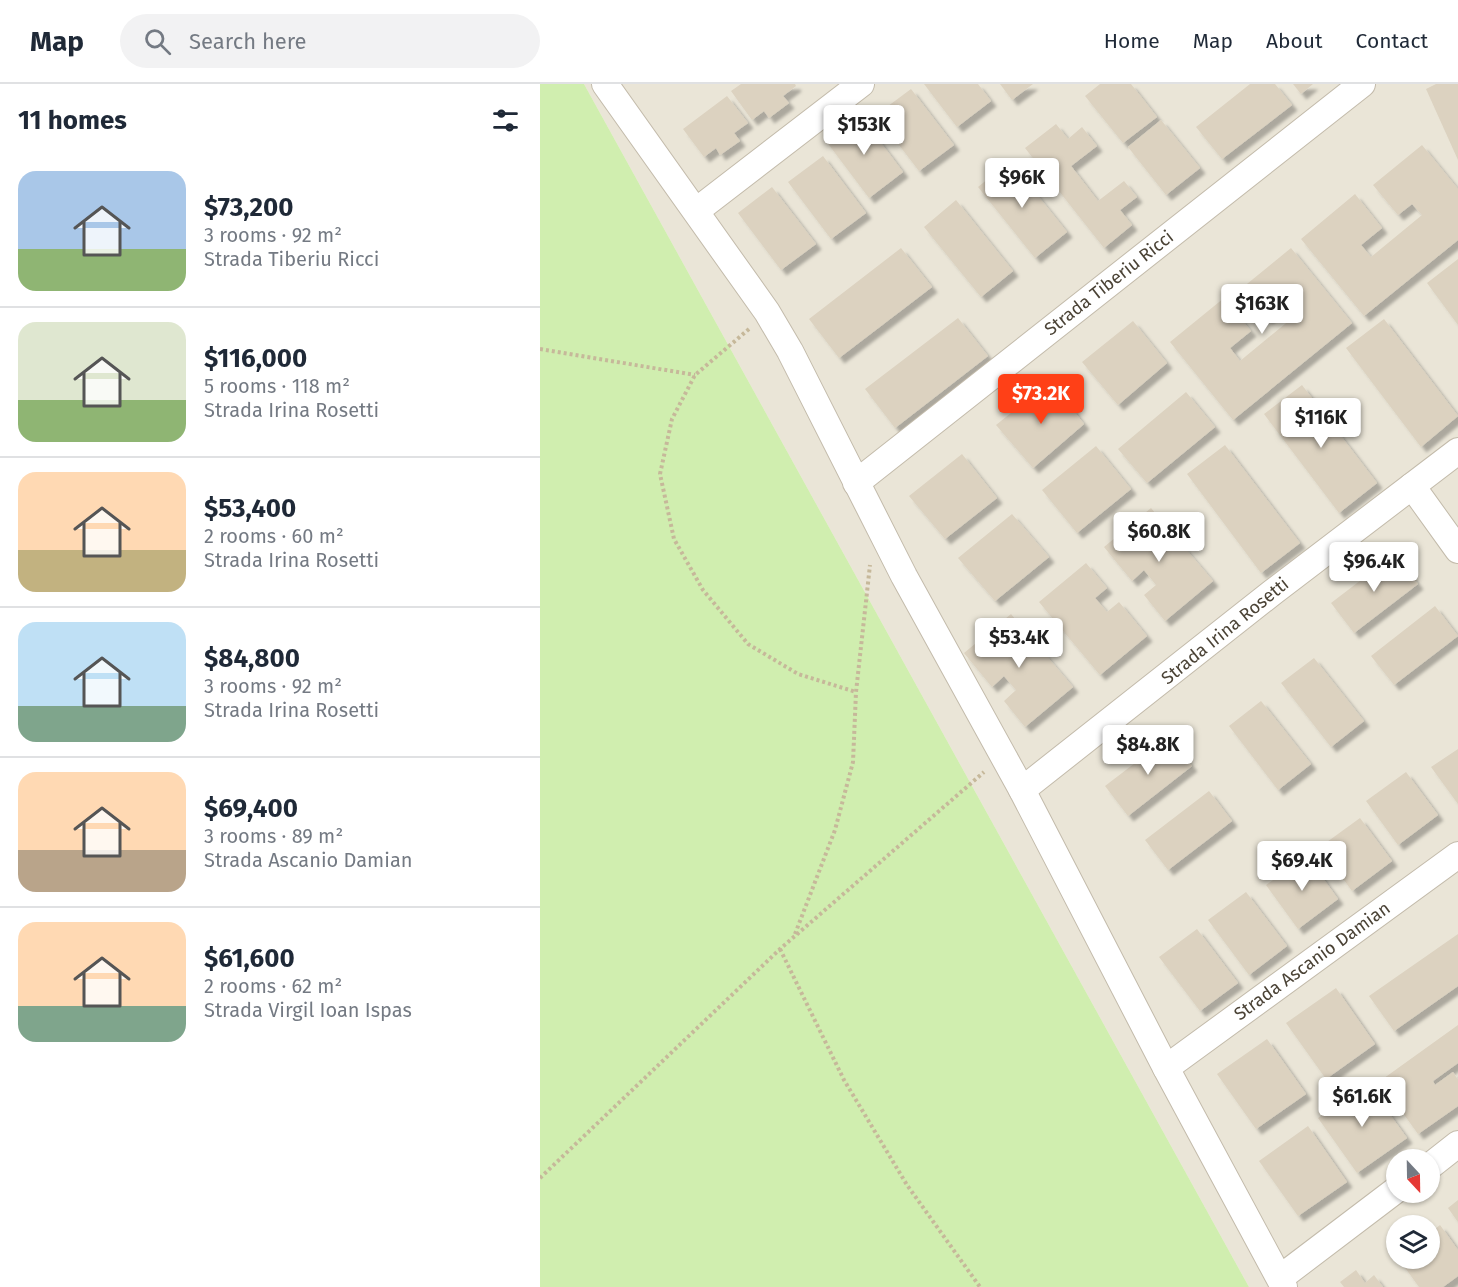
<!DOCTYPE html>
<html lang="en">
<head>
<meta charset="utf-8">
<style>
	body { margin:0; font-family:"Fira Sans",sans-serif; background:#f2f2f3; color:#1f2937; height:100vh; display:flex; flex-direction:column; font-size:22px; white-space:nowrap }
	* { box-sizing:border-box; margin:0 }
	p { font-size:20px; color:#747a83 }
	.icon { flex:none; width:33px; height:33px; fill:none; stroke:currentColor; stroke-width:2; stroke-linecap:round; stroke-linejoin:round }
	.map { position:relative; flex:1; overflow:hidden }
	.side { display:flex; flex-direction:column; background:#fff; width:540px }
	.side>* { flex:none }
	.needle { width:39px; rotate:158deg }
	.tools { position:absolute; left:846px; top:1065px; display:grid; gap:12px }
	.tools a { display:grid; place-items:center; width:54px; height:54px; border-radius:50%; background:#fff; box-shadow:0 2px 4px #0004; font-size:30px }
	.price { position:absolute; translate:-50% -51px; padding:0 14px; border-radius:6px; background:#fff; color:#222; font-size:20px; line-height:39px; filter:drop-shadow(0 2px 3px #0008) }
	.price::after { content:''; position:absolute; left:50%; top:36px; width:18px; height:14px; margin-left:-9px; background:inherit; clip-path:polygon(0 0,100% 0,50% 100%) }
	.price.current { background:#ff4017; color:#fff }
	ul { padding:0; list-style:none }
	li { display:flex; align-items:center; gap:18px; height:150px; padding:0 18px }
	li+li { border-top:2px solid #e0e1e3 }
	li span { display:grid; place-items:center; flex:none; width:168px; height:120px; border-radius:18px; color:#555 }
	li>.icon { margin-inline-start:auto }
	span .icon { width:72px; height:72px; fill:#fffc; stroke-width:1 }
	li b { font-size:26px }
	h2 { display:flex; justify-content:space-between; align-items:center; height:72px; padding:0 18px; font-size:26px }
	header { display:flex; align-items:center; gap:36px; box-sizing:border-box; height:84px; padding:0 30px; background:#fff; border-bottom:2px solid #e0e1e3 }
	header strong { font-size:28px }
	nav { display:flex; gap:33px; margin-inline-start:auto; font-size:21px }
	.search { width:420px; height:54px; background:#f2f2f3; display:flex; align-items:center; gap:15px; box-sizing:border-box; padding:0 21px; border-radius:33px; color:#747a83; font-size:22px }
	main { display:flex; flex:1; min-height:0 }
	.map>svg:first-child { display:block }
	.residential { fill:#eae5d7; fill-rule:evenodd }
	.green { fill:#d0eeaf }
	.building { fill:#dcd2c0; filter:url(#shadow) }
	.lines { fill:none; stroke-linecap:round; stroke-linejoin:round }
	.minor-casing { stroke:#c3bbab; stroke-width:28 }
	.path { stroke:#c6b89a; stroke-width:4; stroke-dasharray:3 3; stroke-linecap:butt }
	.minor { stroke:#fff; stroke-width:26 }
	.labels { text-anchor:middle; stroke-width:5; stroke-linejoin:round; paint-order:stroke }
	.street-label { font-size:18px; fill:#4b4336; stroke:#fff }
</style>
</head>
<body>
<header>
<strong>Map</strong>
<div class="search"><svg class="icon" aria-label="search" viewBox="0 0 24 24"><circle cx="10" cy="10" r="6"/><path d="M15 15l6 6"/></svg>Search here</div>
<nav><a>Home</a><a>Map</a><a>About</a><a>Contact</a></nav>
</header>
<main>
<section class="side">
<h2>11 homes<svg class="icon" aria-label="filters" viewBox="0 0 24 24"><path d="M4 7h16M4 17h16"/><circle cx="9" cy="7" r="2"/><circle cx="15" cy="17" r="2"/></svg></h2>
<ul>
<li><span style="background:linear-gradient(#a9c7e8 65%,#8fb573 0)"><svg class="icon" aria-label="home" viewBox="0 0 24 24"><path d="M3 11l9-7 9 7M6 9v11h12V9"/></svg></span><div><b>$73,200</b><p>3 rooms · 92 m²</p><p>Strada Tiberiu Ricci</p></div></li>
<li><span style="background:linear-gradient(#dfe7d0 65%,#8fb573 0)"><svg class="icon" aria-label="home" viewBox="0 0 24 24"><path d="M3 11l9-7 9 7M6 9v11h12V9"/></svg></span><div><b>$116,000</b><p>5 rooms · 118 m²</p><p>Strada Irina Rosetti</p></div></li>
<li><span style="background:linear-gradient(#ffd9b3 65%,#c2b280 0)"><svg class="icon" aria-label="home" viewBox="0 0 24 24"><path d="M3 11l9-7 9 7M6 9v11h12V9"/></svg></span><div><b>$53,400</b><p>2 rooms · 60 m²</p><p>Strada Irina Rosetti</p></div></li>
<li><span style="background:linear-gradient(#bfe0f5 70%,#7fa58c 0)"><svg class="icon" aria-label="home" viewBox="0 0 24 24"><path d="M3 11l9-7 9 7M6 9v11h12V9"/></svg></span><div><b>$84,800</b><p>3 rooms · 92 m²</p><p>Strada Irina Rosetti</p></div></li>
<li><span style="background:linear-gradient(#ffd9b3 65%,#b9a48a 0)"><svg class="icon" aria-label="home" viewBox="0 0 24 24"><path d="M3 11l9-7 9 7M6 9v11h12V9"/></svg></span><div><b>$69,400</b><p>3 rooms · 89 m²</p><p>Strada Ascanio Damian</p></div></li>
<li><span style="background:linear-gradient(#ffd9b3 70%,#7fa58c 0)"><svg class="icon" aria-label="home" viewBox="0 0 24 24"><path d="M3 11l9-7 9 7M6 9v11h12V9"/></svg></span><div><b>$61,600</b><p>2 rooms · 62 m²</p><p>Strada Virgil Ioan Ispas</p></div></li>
</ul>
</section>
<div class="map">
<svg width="918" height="1203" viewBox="0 0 918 1203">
	<defs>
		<filter id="shadow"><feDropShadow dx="5.5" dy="5.5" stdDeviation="1.5" flood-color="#0004"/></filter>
	</defs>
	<rect width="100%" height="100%" fill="#f6f2e9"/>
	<path class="residential" d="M44,0H918V1203H709ZM856,1076H890V1108H856ZM856,1142H890V1174H856Z"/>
	<polygon class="green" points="0,0 44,0 709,1203 0,1203"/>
	<g class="building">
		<polygon points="201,0 255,0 256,2 243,12 249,19 229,34 224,27 212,36 191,7"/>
		<polygon points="384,0 438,0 451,17 417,43"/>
		<polygon points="460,0 493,0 472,16"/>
		<polygon points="560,0 591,0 617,33 583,59 545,12"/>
		<polygon points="710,0 735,0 752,21 682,75 656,43"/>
		<polygon points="753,0 773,0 761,10"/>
		<polygon points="896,0 918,0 918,76 886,5"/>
		<polygon points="371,5 414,61 379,87 336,31"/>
		<polygon points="187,12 208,39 194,49 200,57 180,71 176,64 164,73 143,45"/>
		<polygon points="320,31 363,88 329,114 286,57"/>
		<polygon points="621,36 660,84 626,111 588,63"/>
		<polygon points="516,40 528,55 542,43 557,62 531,82 558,117 584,97 597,113 580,126 592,141 564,164 485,64"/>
		<polygon points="882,61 918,105 918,156 824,232 761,155 815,110 842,144 821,161 831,173 882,131 872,120 858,131 833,101"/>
		<polygon points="283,72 326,129 291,155 248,98"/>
		<polygon points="470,77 527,148 495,174 438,103"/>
		<polygon points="232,103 276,160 241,186 198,129"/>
		<polygon points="416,116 473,187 441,213 384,143"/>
		<polygon points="361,164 392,203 299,274 269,235"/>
		<polygon points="751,164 812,239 693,336 630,258 684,214 711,247 690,264 700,277 751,235 741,223 727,235 702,204"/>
		<polygon points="918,175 918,241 887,199"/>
		<polygon points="418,234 448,272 355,344 325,305"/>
		<polygon points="844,235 918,332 881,363 806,264"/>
		<polygon points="593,237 627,279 578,321 542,278"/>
		<polygon points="511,297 544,340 493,384 456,341"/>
		<polygon points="762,301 837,399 799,429 724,330"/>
		<polygon points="646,308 675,343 607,399 578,365"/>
		<polygon points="685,361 760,459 721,489 647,390"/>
		<polygon points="556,362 591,405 537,449 502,406"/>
		<polygon points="422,370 457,414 405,455 369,412"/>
		<polygon points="611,424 673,497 625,537 604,511 616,501 604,486 592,497 564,463"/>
		<polygon points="472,430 509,473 455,517 418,474"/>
		<polygon points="855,470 878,500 814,549 791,519"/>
		<polygon points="546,479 567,504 555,514 567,528 579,518 607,552 560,591 499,518"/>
		<polygon points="895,522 918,552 854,601 831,572"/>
		<polygon points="471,530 533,603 485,643 464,617 476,606 464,592 452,603 424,569"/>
		<polygon points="774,574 824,637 791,663 741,599"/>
		<polygon points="721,617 771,680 738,706 689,642"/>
		<polygon points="629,653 652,682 588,732 565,702"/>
		<polygon points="918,665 918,720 891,683"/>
		<polygon points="866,688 898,731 858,761 826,717"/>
		<polygon points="669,707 692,737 628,786 605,756"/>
		<polygon points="820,734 852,777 812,807 780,763"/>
		<polygon points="767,772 798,815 758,845 726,801"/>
		<polygon points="706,808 747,862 709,891 668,836"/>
		<polygon points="657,845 698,899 660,927 619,873"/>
		<polygon points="918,850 918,902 854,947 829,912"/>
		<polygon points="796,904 835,960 786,995 746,939"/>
		<polygon points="918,941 918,979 893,997 895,1001 913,988 918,996 918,1022 878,1050 840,997"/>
		<polygon points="727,955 766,1010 716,1045 677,990"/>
		<polygon points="827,999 867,1054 817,1089 778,1034"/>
		<polygon points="768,1042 807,1098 758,1132 719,1077"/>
		<polygon points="918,1116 918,1138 908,1124"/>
		<polygon points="900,1141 918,1166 918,1192 903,1203 879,1203 858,1174 890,1174 890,1149"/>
		<polygon points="816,1186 825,1199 834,1191 843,1203 804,1203 800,1198"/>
	</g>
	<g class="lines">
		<defs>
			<g id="minor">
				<polyline points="65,0 227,228 250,267 364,492 482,706 626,984 744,1203"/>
				<polyline points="156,127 321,0"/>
				<polyline points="316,399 822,0"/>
				<polyline points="872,402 918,466"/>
				<polyline points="482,706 733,508 918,367"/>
				<polyline points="626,984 918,771"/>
				<polyline points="890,1082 918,1060"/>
				<polyline points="740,1194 856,1106"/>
			</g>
		</defs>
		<use href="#minor" class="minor-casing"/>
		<g class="path">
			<polyline points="209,245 155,291 132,335 120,390 134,455 163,506 208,560 258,590 316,608"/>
			<polyline points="0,265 155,291"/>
			<polyline points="255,850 295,746 313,678 316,608 330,481"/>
			<polyline points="240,865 304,996 367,1101 440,1203"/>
			<polyline points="0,1094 240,865 444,688"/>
		</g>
		<use href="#minor" class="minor"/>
	</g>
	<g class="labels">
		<g class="street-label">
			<text transform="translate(569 199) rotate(-38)" y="6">Strada Tiberiu Ricci</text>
			<text transform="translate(685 547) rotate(-39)" y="6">Strada Irina Rosetti</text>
			<text transform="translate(772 877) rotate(-36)" y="6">Strada Ascanio Damian</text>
		</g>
	</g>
</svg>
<div class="tools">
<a><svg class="needle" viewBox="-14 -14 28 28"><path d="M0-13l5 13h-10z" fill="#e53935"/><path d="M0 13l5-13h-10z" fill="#747a83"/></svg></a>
<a><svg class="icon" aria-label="layers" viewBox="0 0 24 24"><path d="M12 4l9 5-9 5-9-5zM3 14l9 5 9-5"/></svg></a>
</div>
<b class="price" style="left:324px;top:72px">$153K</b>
<b class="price" style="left:482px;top:125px">$96K</b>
<b class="price" style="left:722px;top:251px">$163K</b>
<b class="price current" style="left:501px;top:341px">$73.2K</b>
<b class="price" style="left:781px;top:365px">$116K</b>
<b class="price" style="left:619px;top:479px">$60.8K</b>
<b class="price" style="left:834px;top:509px">$96.4K</b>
<b class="price" style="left:479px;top:585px">$53.4K</b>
<b class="price" style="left:608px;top:692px">$84.8K</b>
<b class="price" style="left:762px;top:808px">$69.4K</b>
<b class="price" style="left:822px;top:1044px">$61.6K</b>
</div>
</main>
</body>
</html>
